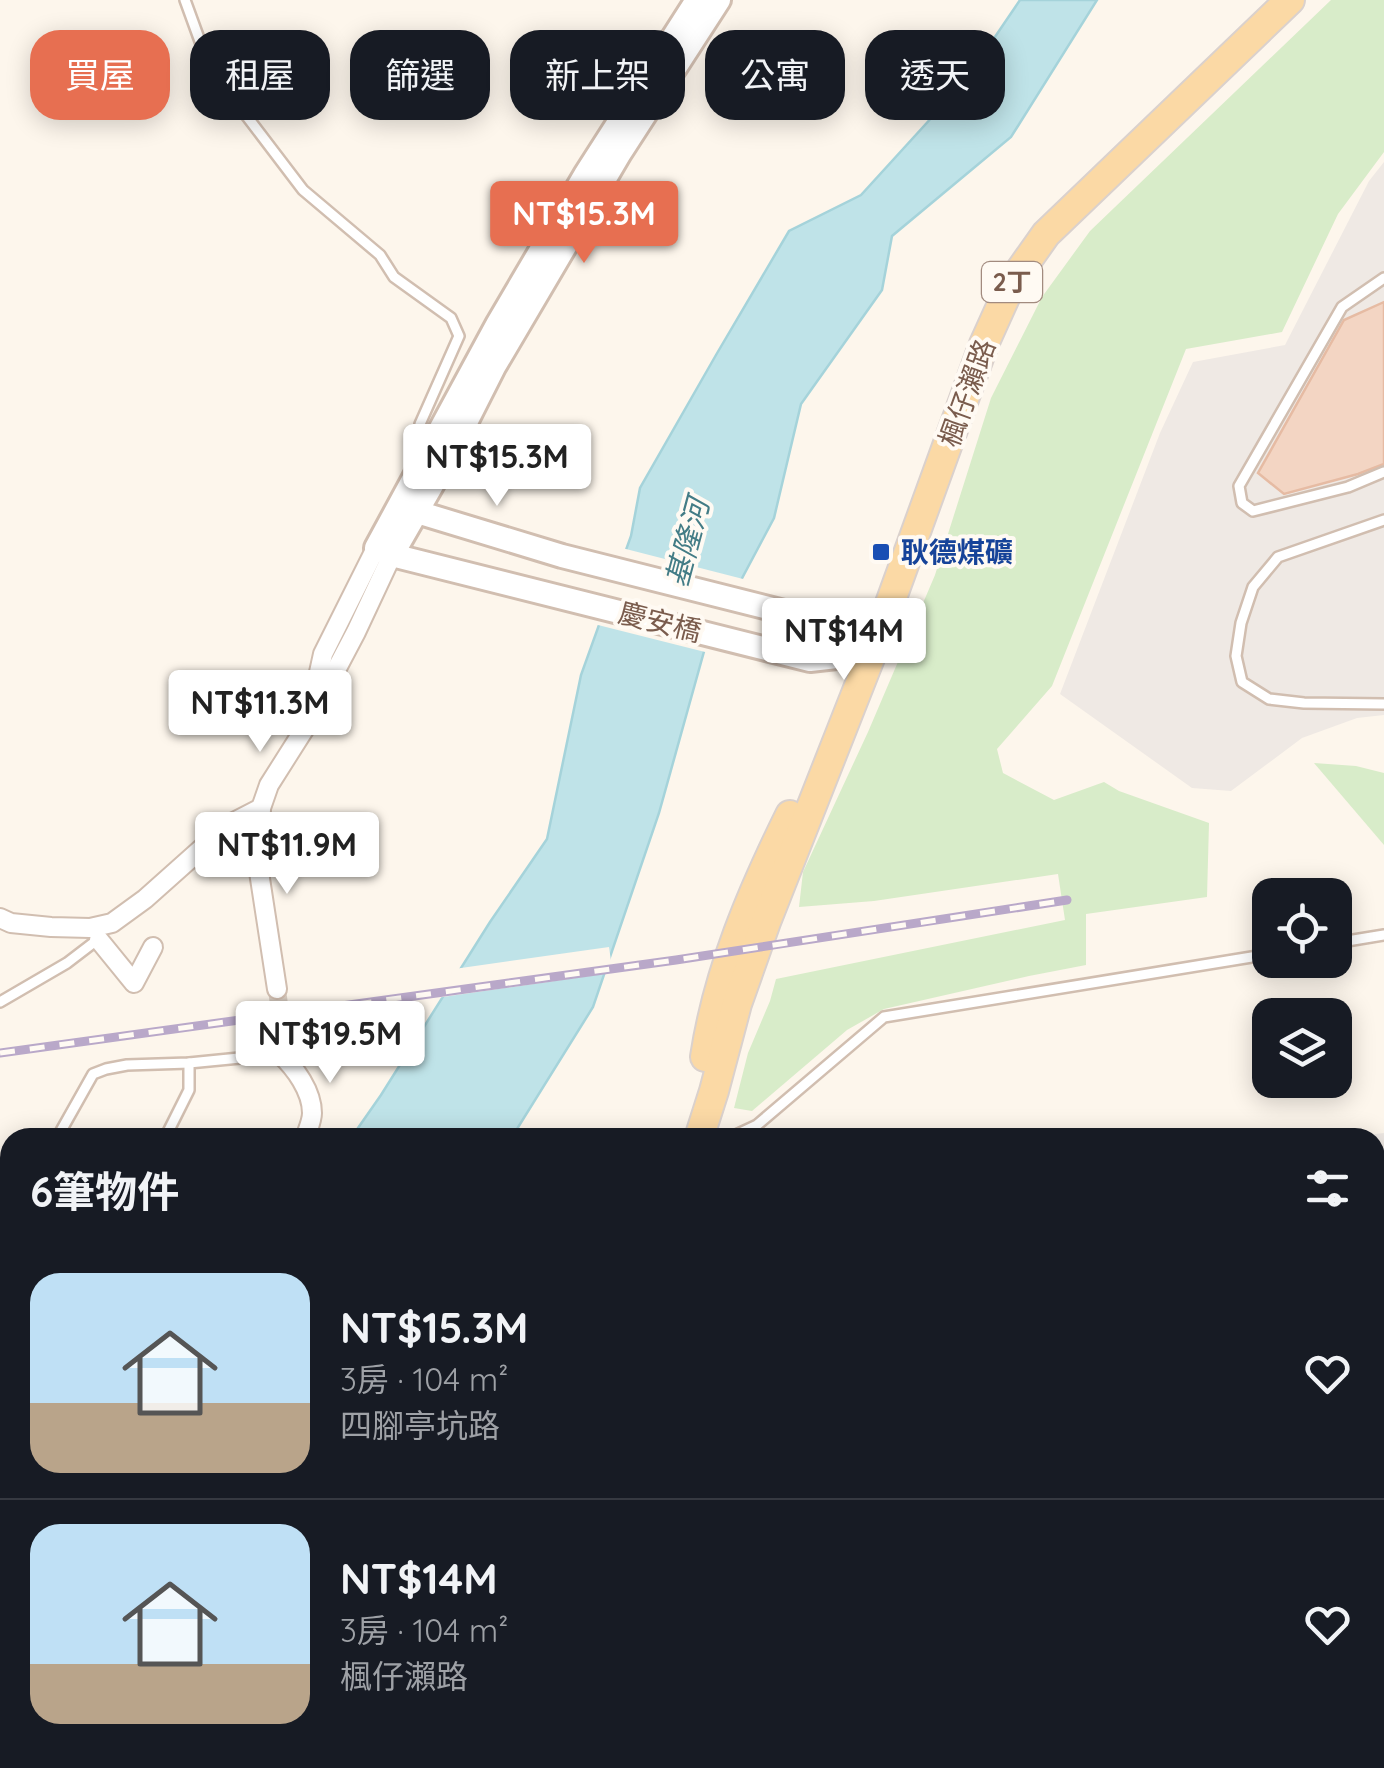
<!DOCTYPE html>
<html lang="zh-TW">
<head>
<meta charset="utf-8">
<style>
	body { margin:0; font-family:Quicksand,"Noto Sans TC",sans-serif; background:#242831; color:#f1f3f6; height:100vh; display:flex; flex-direction:column; font-size:38px; white-space:nowrap }
	* { box-sizing:border-box; margin:0 }
	p { font-size:32px; color:#9ea1a6 }
	.icon { flex:none; width:55px; height:55px; fill:none; stroke:currentColor; stroke-width:2; stroke-linecap:round; stroke-linejoin:round }
	.map { position:relative; flex:1; overflow:hidden }
	.sheet { position:absolute; left:0px; top:1128px; width:1385px; height:642px; display:flex; flex-direction:column; background:#171b24; border-radius:30px 30px 0 0; box-shadow:0 5px 25px #0003 }
	.sheet>* { flex:none }
	.top-card { position:absolute; left:30px; top:30px; width:1325px; height:90px; display:flex; gap:20px }
	.fabs { position:absolute; left:1252px; top:878px; display:grid; gap:20px }
	.fabs a { display:grid; place-items:center; width:100px; height:100px; border-radius:20px; background:#171b24; box-shadow:0 5px 25px #0003; font-size:50px }
	.price { position:absolute; translate:-50% -85px; padding:0 22px; border-radius:10px; background:#fff; color:#222; font-size:32px; line-height:65px; filter:drop-shadow(0 2px 5px #0008) }
	.price::after { content:''; position:absolute; left:50%; top:60px; width:30px; height:22px; margin-left:-15px; background:inherit; clip-path:polygon(0 0,100% 0,50% 100%) }
	.price.selected { background:#e76f51; color:#fff }
	ul { padding:0; list-style:none }
	li { display:flex; align-items:center; gap:30px; height:250px; padding:0 30px }
	li+li { border-top:2px solid #363941 }
	li span { display:grid; place-items:center; flex:none; width:280px; height:200px; border-radius:30px; color:#555 }
	li>.icon { margin-inline-start:auto }
	span .icon { width:120px; height:120px; fill:#fffc; stroke-width:1 }
	li b { font-size:42px }
	h2 { display:flex; justify-content:space-between; align-items:center; height:120px; padding:0 30px; font-size:42px }
	.tag { padding:0 35px; border-radius:30px; background:#171b24; box-shadow:0 5px 25px #0003; font-size:35px; line-height:90px }
	.tag.selected { background:#e76f51; color:#fff }
	.map>svg:first-child { display:block }
	.residential { fill:#f5e8da }
	.industrial { fill:#efe9e4 }
	.green { fill:#d8ecc9 }
	.water { fill:#bfe3e8; stroke:#a5d3da; stroke-width:2.5 }
	.pier { fill:#fdf6ec }
	.lines { fill:none; stroke-linecap:round; stroke-linejoin:round }
	.stream { stroke:#a5d3da; stroke-width:5 }
	.building { fill:#f3d5c3; stroke:#e6bba3; stroke-width:2.5 }
	.minor-tunnel { stroke:#dcd0c4; stroke-width:18; stroke-dasharray:18 9; stroke-linecap:butt }
	.service-casing { stroke:#d1beb0; stroke-width:14 }
	.minor-casing { stroke:#d1beb0; stroke-width:22 }
	.tertiary-casing { stroke:#d1beb0; stroke-width:28 }
	.primary-casing { stroke:#dad1cd; stroke-width:32 }
	.service { stroke:#fff; stroke-width:9 }
	.minor { stroke:#fff; stroke-width:18 }
	.tertiary { stroke:#fff; stroke-width:22 }
	.primary { stroke:#fbd9a5; stroke-width:28 }
	.rail-casing { stroke:#b9a8c9; stroke-width:9 }
	.rail { stroke:#fffaf3; stroke-width:5; stroke-dasharray:15; stroke-linecap:butt }
	.transit-dot { fill:#1a4fb4; stroke:#fffaf3; stroke-width:4 }
	.labels { text-anchor:middle; stroke-width:8; stroke-linejoin:round; paint-order:stroke }
	.shield { fill:#fffaf3; stroke:#a28b7f; stroke-width:2.5 }
	.shield-label { font-size:25px; font-weight:bold; fill:#7a5c4d }
	.street-label { font-size:28px; fill:#7a5c4d; stroke:#fffaf3 }
	.transit-label { font-size:28px; font-weight:bold; fill:#164399; stroke:#fffaf3; text-anchor:start }
	.water-label { font-size:30px; font-style:italic; fill:#437c86; stroke:#fffaf3 }
</style>
</head>
<body>
<div class="map">
<svg width="1384" height="1768" viewBox="0 0 1384 1768">
	<rect width="100%" height="100%" fill="#fdf6ec"/>
	<g class="residential">
		<polygon points="0,1415 10,1420 10,1482 0,1497"/>
		<polygon points="0,1526 10,1533 10,1760 49,1760 40,1768 0,1768"/>
	</g>
	<g class="industrial">
		<polygon points="1384,162 1384,715 1357,718 1302,738 1231,791 1192,788 1060,694 1160,433 1193,362 1285,345 1369,181"/>
		<polygon points="1384,1133 1384,1420 1375,1400 1375,1138 1341,1138"/>
	</g>
	<g class="green">
		<polygon points="1331,0 1384,0 1384,152 1338,214 1282,332 1186,349 1052,686 997,749 1003,773 1054,800 1104,782 1119,791 1209,823 1207,897 1086,914 1086,965 1029,976 884,1009 847,1030 752,1111 734,1108 748,1053 770,1001 776,979 1065,920 1058,874 874,901 799,907 803,872 868,732 935,575 991,398 1042,297 1090,231"/>
		<polygon points="1314,763 1356,766 1384,773 1384,845"/>
		<polygon points="0,1357 10,1358 10,1402 0,1396"/>
		<polygon points="1375,1540 1384,1557 1384,1768 687,1768 692,1760 1375,1760"/>
	</g>
	<g class="water">
		<polygon points="1020,0 1097,0 1011,137 892,236 882,290 801,404 774,518 705,648 659,813 593,1007 512,1137 351,1138 381,1095 490,922 547,839 581,675 631,536 640,488 716,355 789,231 861,195 965,81"/>
		<polygon points="127,1760 213,1760 209,1768 125,1768"/>
	</g>
	<g class="pier">
		<polygon points="622,548 747,580 709,653 594,624"/>
		<polygon points="609,947 612,968 610,973 436,998 454,969"/>
	</g>
	<g class="lines">
		<polyline class="stream" points="1001,1760 1003,1768"/>
	</g>
	<polygon class="building" points="1384,302 1384,464 1358,474 1284,494 1258,473 1344,320"/>
	<g class="lines">
		<polyline class="minor-tunnel" points="277,989 282,1029"/>
		<defs>
			<g id="service">
				<polyline points="185,0 201,44 223,85 303,190 380,255 394,277 451,318 459,336 420,424 429,442"/>
				<polyline points="1384,278 1342,307 1239,486 1242,503 1253,511 1348,487 1384,472"/>
				<polyline points="1384,520 1278,557 1253,587 1241,623 1236,656 1242,682 1269,699 1304,703 1384,704"/>
				<polyline points="1335,943 1384,935"/>
				<polyline points="0,1002 67,963 101,937"/>
				<polyline points="57,1138 93,1074 106,1069 127,1065 189,1063 280,1054"/>
				<polyline points="165,1138 189,1090 189,1063"/>
				<polyline points="729,1138 757,1125 884,1017 1270,954"/>
				<polyline points="0,1175 10,1172"/>
				<polyline points="0,1308 10,1284"/>
				<polyline points="1375,1326 1384,1342"/>
				<polyline points="0,1409 10,1416"/>
				<polyline points="0,1512 10,1498"/>
				<polyline points="0,1520 10,1531"/>
				<polyline points="0,1569 10,1560"/>
				<polyline points="0,1652 10,1665"/>
			</g>
			<g id="minor">
				<polyline points="314,695 323,654 376,548"/>
				<polyline points="0,918 11,923 51,927 90,928 112,923 145,899 228,825 261,808"/>
				<polyline points="99,940 134,983 153,947"/>
				<polyline points="277,989 259,872 261,808 269,785 307,725 356,632 392,555"/>
				<path d="M282,1029L280,1054C295,1068 312,1091 312,1113C312,1121 308,1129 305,1138"/>
				<polyline points="0,1686 10,1678"/>
				<polyline points="57,1768 66,1760"/>
			</g>
			<g id="tertiary">
				<polyline points="697,0 585,175 498,323 376,548 392,555 810,660 872,653"/>
				<polyline points="404,508 562,556 820,621 872,653"/>
				<polyline points="392,555 451,452 494,367 620,153 719,0"/>
			</g>
			<g id="primary">
				<path d="M705,1057C718,971 752,892 790,815"/>
				<polyline points="699,1138 714,1091 737,1004 766,922 872,653 984,344 1012,282 1046,234 1290,0"/>
				<polyline points="635,1768 640,1760"/>
			</g>
		</defs>
		<use href="#service" class="service-casing"/>
		<use href="#minor" class="minor-casing"/>
		<use href="#tertiary" class="tertiary-casing"/>
		<use href="#primary" class="primary-casing"/>
		<use href="#service" class="service"/>
		<use href="#minor" class="minor"/>
		<use href="#tertiary" class="tertiary"/>
		<use href="#primary" class="primary"/>
		<defs>
			<polyline id="rail" points="0,1053 676,960 1067,900"/>
		</defs>
		<use href="#rail" class="rail-casing"/>
		<use href="#rail" class="rail"/>
	</g>
	<rect class="transit-dot" x="871" y="542" width="20" height="20" rx="5"/>
	<g class="labels">
		<rect class="shield" x="982" y="262" width="60" height="40" rx="8"/>
		<g class="shield-label">
			<text x="1012" y="291">2丁</text>
		</g>
		<g class="street-label">
			<text transform="translate(967 393) rotate(-70)" y="10">楓仔瀨路</text>
			<text transform="translate(660 622) rotate(14)" y="10">慶安橋</text>
		</g>
		<g class="transit-label">
			<text x="901" y="562">耿德煤礦</text>
		</g>
		<g class="water-label">
			<text transform="translate(688 543) rotate(-75)" y="10">基隆河</text>
		</g>
	</g>
</svg>
<div class="fabs">
<a><svg class="icon" aria-label="locate" viewBox="0 0 24 24"><circle cx="12" cy="12" r="6"/><path d="M12 2v4M12 18v4M2 12h4M18 12h4"/></svg></a>
<a><svg class="icon" aria-label="layers" viewBox="0 0 24 24"><path d="M12 4l9 5-9 5-9-5zM3 14l9 5 9-5"/></svg></a>
</div>
<b class="price selected" style="left:584px;top:266px">NT$15.3M</b>
<b class="price" style="left:497px;top:509px">NT$15.3M</b>
<b class="price" style="left:844px;top:683px">NT$14M</b>
<b class="price" style="left:260px;top:755px">NT$11.3M</b>
<b class="price" style="left:287px;top:897px">NT$11.9M</b>
<b class="price" style="left:330px;top:1086px">NT$19.5M</b>
<div class="top-card">
<a class="tag selected">買屋</a>
<a class="tag">租屋</a>
<a class="tag">篩選</a>
<a class="tag">新上架</a>
<a class="tag">公寓</a>
<a class="tag">透天</a>
</div>
<section class="sheet">
<h2>6筆物件<svg class="icon" aria-label="filters" viewBox="0 0 24 24"><path d="M4 7h16M4 17h16"/><circle cx="9" cy="7" r="2"/><circle cx="15" cy="17" r="2"/></svg></h2>
<ul>
<li><span style="background:linear-gradient(#bfe0f5 65%,#b9a48a 0)"><svg class="icon" aria-label="home" viewBox="0 0 24 24"><path d="M3 11l9-7 9 7M6 9v11h12V9"/></svg></span><div><b>NT$15.3M</b><p>3房 · 104 m²</p><p>四腳亭坑路</p></div><svg class="icon" aria-label="heart" viewBox="0 0 24 24"><path d="M12 20l-8-8c-3-5 5-10 8-4 3-6 11-1 8 4z"/></svg></li>
<li><span style="background:linear-gradient(#bfe0f5 70%,#b9a48a 0)"><svg class="icon" aria-label="home" viewBox="0 0 24 24"><path d="M3 11l9-7 9 7M6 9v11h12V9"/></svg></span><div><b>NT$14M</b><p>3房 · 104 m²</p><p>楓仔瀨路</p></div><svg class="icon" aria-label="heart" viewBox="0 0 24 24"><path d="M12 20l-8-8c-3-5 5-10 8-4 3-6 11-1 8 4z"/></svg></li>
</ul>
</section>
</div>
</body>
</html>
